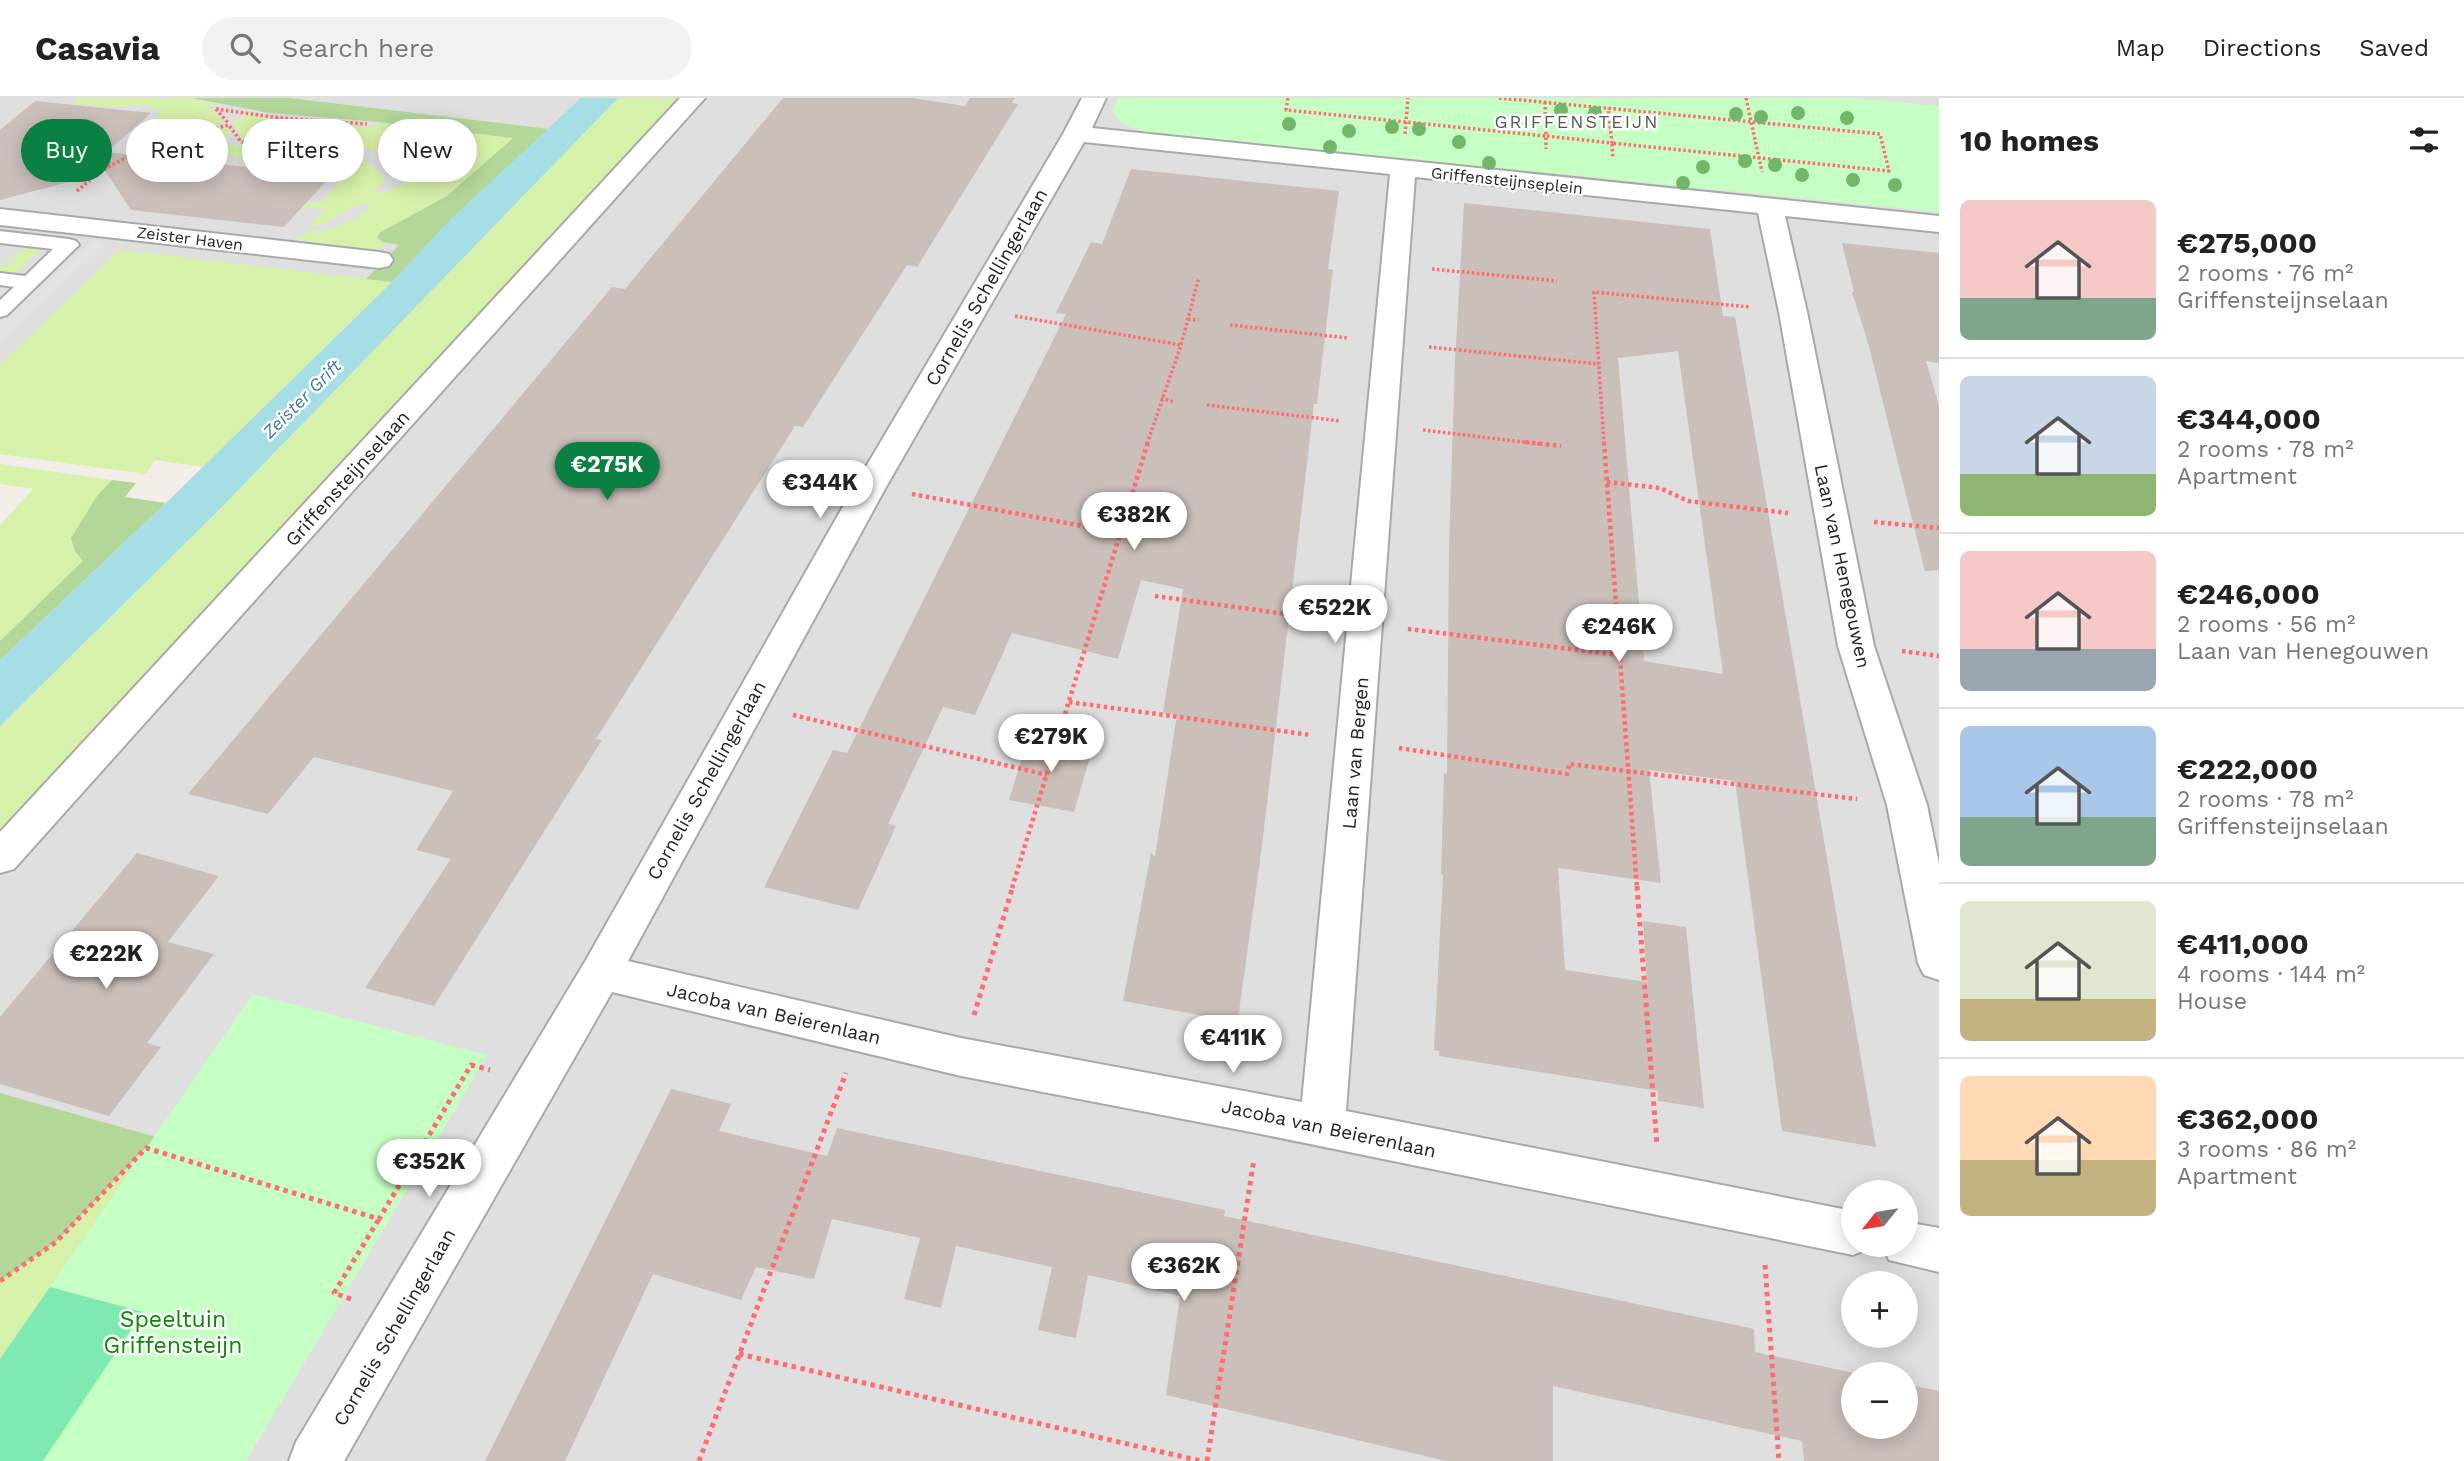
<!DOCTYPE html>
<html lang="en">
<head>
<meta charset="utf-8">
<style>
	body { margin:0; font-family:"Work Sans",sans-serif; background:#f2f2f2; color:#222; height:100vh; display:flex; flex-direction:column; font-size:26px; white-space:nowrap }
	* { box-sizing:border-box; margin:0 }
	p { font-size:23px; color:#767676 }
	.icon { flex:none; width:38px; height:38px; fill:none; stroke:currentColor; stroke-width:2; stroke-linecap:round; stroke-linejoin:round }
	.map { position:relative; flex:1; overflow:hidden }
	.side { display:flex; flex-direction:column; background:#fff; width:525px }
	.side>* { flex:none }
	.banner { position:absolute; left:21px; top:21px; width:665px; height:63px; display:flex; gap:14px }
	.needle { width:46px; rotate:240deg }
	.fabs { position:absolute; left:1841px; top:1082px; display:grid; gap:14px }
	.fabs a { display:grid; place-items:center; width:77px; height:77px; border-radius:50%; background:#fff; box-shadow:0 4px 18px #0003; font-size:35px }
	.price { position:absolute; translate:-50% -60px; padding:0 16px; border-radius:24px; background:#fff; color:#222; font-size:23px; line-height:46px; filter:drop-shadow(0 2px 4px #0008) }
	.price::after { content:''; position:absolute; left:50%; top:42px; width:21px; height:16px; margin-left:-10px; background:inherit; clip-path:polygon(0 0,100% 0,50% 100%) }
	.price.active { background:#0b8043; color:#fff }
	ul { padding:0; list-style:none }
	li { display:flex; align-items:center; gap:21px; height:175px; padding:0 21px }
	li+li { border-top:2px solid #e0e0e0 }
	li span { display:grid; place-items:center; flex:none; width:196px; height:140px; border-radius:10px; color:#555 }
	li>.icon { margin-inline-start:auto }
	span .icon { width:84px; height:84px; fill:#fffc; stroke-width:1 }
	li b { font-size:30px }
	h2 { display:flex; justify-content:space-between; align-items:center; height:84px; padding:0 21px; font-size:30px }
	.pill { padding:0 24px; border-radius:32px; background:#fff; box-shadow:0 4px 18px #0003; font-size:24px; line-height:63px }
	.pill.active { background:#0b8043; color:#fff }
	header { display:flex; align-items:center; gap:42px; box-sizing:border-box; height:98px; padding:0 35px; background:#fff; border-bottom:2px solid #e0e0e0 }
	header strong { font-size:33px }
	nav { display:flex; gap:38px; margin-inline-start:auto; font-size:24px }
	.search { width:490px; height:63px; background:#f2f2f2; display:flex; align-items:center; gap:18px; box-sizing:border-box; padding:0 24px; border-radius:38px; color:#767676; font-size:26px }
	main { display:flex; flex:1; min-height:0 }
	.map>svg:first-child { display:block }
	.residential { fill:#e0dfdf; fill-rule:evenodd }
	.grass { fill:#d6f1aa }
	.forest { fill:#b3d699 }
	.park { fill:#c6ffc3 }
	.pitch { fill:#7fe9b2 }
	.parking { fill:#e2e2e2 }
	.water { fill:#a5dee4 }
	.building { fill:#cbbfba; fill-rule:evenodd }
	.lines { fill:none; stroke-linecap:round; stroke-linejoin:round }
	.service-casing { stroke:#a9a9a9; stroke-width:4 }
	.minor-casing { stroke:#a9a9a9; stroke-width:4 }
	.path-far2 { stroke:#ff6d70; stroke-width:3.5; stroke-dasharray:2.5 2.5; stroke-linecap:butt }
	.path-far1 { stroke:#ff6d70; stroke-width:4.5; stroke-dasharray:3.5 3.5; stroke-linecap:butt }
	.path { stroke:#ff6d70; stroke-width:5; stroke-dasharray:4.5 4.5; stroke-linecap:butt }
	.service { fill:#fff; fill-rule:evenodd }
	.minor { fill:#fff; fill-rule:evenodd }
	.tree { fill:#72b769 }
	.labels { text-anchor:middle; stroke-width:5; stroke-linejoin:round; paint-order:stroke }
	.far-street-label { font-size:16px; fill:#222; stroke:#fff }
	.far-neighbourhood-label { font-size:18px; letter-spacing:2px; fill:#555; stroke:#fff }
	.far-water-label { font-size:18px; font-style:italic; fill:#3c7ca3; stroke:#fff }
	.street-label { font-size:19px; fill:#222; stroke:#fff }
	.near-park-label { font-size:23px; fill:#088a01; stroke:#fff }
</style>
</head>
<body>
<header>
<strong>Casavia</strong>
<div class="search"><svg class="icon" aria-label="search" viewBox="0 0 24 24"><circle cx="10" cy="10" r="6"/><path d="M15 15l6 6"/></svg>Search here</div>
<nav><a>Map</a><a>Directions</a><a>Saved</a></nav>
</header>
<main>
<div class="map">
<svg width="1939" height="1363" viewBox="0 0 1939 1363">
	<rect width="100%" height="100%" fill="#f3eee8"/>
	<path class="residential" d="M0,0H1939V1363H0V741L320,381L0,324ZM1853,1094H1906V1146H1853ZM1853,1185H1906V1237H1853ZM1853,1276H1906V1328H1853Z"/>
	<g class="grass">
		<polygon points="78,0 192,0 218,7 210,9 225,24 135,51 118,62 117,59 151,33 143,31 164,12 150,11 150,7 109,9 72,5"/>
		<polygon points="618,0 682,0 0,731 0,628 218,413"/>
		<path d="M244,15L273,20L284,36L294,37L299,42L293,48L295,52L271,58L272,60L297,54L315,58L354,53L383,78L384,83L374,93C385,96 397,90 406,84V80L384,57L359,48L361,43C353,34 313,30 301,33L280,21L373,29L379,24L514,40L447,98L381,134L382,144L385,145L378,153L293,141L311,133H323L352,123L371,110L367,106C345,107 331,129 309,128L325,111L302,109L306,105H321L341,82L330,80L336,75L331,73L332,70L162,50L140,53L225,29L230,34L225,41L230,47L268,48L270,46L243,43L232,23L244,20Z"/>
		<polygon points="34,148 39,151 38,155 16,174 0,176 0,169 18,162 7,160"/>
		<polygon points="120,152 392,184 203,369 155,362 146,376 0,356 0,267"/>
		<polygon points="0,366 112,382 97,398 75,453 84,463 0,543 0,427 33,391 0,386"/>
		<polygon points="146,1050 0,1261 0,1183 56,1144"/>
	</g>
	<g class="forest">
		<polygon points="192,0 289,0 549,31 452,120 392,184 366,181 399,147 382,144 377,139 381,134 447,98 513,40 379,24 270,15"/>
		<polygon points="112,382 136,385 125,399 166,405 0,562 0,543 83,463 75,453 71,440 97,398"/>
		<polygon points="0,995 156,1039 56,1144 0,1183"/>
	</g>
	<g class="park">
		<path d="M1118,0H1853L1939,8V114L1144,34C1131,30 1119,26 1112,13Z"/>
		<polygon points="253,896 487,957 246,1363 0,1363 0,1261"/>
	</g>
	<polygon class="pitch" points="50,1189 143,1214 43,1363 0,1363 0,1261"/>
	<polygon class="parking" points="93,143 106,145 0,245 0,188 40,193"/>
	<g class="water">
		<polygon points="581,0 618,0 218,413 0,628 0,562 166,405 392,184 452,120"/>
		<polygon points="324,29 340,37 359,39 359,48 350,54 336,56 324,48 299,42 294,37 305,32"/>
	</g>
	<g class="building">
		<polygon points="783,0 912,0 965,8 970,0 1015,0 1012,5 1018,6 917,169 907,167 803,329 795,328 596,641 602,642 434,908 365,890 451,761 416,752 453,693 314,659 268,716 188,696 612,189 625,191"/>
		<polygon points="35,3 151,15 107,54 331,78 284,129 131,112 98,62 76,82 0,102 0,32"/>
		<polygon points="1131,71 1339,93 1328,171 1333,172 1324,247 1317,306 1314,306 1262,748 1238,921 1233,920 1232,923 1123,903 1151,755 1155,759 1177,617 1163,615 1183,491 1141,482 1118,561 1012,535 975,617 943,609 888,726 896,728 858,812 764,789 833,652 847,655 1066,216 1056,215 1091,144 1102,146"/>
		<path d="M1464,105L1710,131L1723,218L1735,219L1876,1049L1782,1033L1735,683L1649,672L1661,785L1558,770L1565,872L1647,884L1643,823L1686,829L1704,1010L1658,1003V993L1439,958V953L1434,952L1443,777L1441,776L1444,675L1447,676L1449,446L1455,263ZM1678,253L1723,576L1644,563L1618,260Z"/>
		<polygon points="1842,145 1939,155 1939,265 1926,263 1939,308 1939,472 1925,473 1869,248 1852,194 1854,194"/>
		<polygon points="1028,640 1043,640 1093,649 1074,714 1009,702"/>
		<polygon points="137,755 219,778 168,844 214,856 147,945 161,949 109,1018 0,986 0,919"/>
		<polygon points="671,991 731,1006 719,1033 827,1058 837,1030 1225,1112 1224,1118 1754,1231 1755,1254 1859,1276 1853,1276 1853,1328 1906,1328 1906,1286 1939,1293 1939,1363 1804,1363 1802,1343 1553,1288 1553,1363 1446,1363 1166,1297 1180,1198 1088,1177 1076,1240 1038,1232 1052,1169 956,1148 941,1210 904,1201 920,1140 832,1121 814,1181 756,1169 741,1202 653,1176 565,1363 485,1363"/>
	</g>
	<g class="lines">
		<defs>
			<polygon id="service" points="0,133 69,141 76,143 79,147 7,217 0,219 0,202 14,189 0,187 0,175 25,178 53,151 0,145"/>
			<g id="minor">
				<polygon points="680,0 705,0 14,771 0,775 0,734"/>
				<path d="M1082,0H1106L1092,30L1939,118V134L1785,118L1807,214L1874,548L1927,707L1939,766V882L1924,877L1918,865L1887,707L1838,548L1779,214L1758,115L1415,79L1346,1013L1853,1113V1146H1872L1870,1150L1853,1157L1261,1036L961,978L612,894L344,1363H289L296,1344L586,862L854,389L1063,36ZM1084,44L1390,76L1302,1004L961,940L628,863L886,389Z"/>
				<polygon points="0,111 379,154 389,156 393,162 389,168 379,170 0,127"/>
				<polygon points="1906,1124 1939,1130 1939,1174 1889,1162 1882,1146 1906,1146"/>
			</g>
		</defs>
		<use href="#service" class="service-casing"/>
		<use href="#minor" class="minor-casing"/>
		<g class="path-far2">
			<polyline points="1288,0 1286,12 1546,38 1546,51"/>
			<polyline points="1499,0 1880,36 1889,73 1612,45 1613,60"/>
			<polyline points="1746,0 1762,74"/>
			<polyline points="1545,4 1546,38 1612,45 1608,10"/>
			<polyline points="216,11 280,20 367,26"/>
			<polyline points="216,11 229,26"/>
			<polyline points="276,20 295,35"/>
			<polyline points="1405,36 1408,0"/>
			<polyline points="95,76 148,48 229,27 241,44 268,47"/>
			<polyline points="77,93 90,82"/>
			<polyline points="1432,171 1557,183"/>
			<polyline points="1015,218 1181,247"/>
			<polyline points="1188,221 1199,222"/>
			<polyline points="1230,227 1348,240"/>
			<polyline points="1429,249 1599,266"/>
			<polyline points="1161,300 1174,304"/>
			<polyline points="1207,307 1341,323"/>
			<polyline points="1423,332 1540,346"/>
			<polyline points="1147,346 1181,247 1199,179"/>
			<polyline points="1604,346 1594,194 1750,209"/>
		</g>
		<g class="path-far1">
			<polyline points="1525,344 1561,348"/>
			<polyline points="1604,344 1637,790"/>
			<polyline points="1607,384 1660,390 1688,403 1788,415"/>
			<polyline points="912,396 1120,435"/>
			<polyline points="1874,424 1939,430"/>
			<polyline points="1155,498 1323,521"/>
			<polyline points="1408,531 1619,557"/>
			<polyline points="1902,553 1939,558"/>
			<polyline points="1069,604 1311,637"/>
			<polyline points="793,617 1047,677"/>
			<polyline points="1399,650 1567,676 1569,666 1857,701"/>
			<polyline points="1012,790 1148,344"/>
		</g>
		<g class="path">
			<polyline points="1637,788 1657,1048"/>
			<polyline points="974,917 1013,788"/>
			<polyline points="1765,1167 1779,1363"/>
			<polyline points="0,1183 56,1144 146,1050 379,1121 471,967 490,972"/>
			<polyline points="351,1201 334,1195 379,1121"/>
			<polyline points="739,1256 1201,1363"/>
			<polyline points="699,1363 846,975"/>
			<polyline points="1207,1363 1254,1061"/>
		</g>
		<use href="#service" class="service"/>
		<use href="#minor" class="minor"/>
	</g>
	<g class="tree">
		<circle cx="1561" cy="12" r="7"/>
		<circle cx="1595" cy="15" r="7"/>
		<circle cx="1798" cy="15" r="7"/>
		<circle cx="1736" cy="16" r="7"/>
		<circle cx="1761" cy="19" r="7"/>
		<circle cx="1847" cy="20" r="7"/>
		<circle cx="1289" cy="26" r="7"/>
		<circle cx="1392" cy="29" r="7"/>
		<circle cx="1419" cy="31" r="7"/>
		<circle cx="1349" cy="33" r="7"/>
		<circle cx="1459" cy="44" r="7"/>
		<circle cx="1330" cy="49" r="7"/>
		<circle cx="1745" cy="63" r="7"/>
		<circle cx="1489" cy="65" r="7"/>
		<circle cx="1775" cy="67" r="7"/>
		<circle cx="1703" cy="69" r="7"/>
		<circle cx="1802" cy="77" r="7"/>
		<circle cx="1853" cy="82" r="7"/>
		<circle cx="1683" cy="85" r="7"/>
		<circle cx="1895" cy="87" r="7"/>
	</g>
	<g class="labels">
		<g class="far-street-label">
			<text transform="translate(1507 82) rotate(6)" y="6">Griffensteijnseplein</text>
			<text transform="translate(190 140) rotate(7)" y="6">Zeister Haven</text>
		</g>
		<g class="far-neighbourhood-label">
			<text x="1577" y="30">GRIFFENSTEIJN</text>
		</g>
		<g class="far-water-label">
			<text transform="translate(302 301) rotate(-45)" y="6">Zeister Grift</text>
		</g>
		<g class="street-label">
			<text transform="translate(986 189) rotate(-60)" y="7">Cornelis Schellingerlaan</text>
			<text transform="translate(347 380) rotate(-48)" y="7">Griffensteijnselaan</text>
			<text transform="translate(1843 468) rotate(78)" y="7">Laan van Henegouwen</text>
			<text transform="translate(1355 655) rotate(-85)" y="7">Laan van Bergen</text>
			<text transform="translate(706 682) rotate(-61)" y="7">Cornelis Schellingerlaan</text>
			<text transform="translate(774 915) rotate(13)" y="7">Jacoba van Beierenlaan</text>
			<text transform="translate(1329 1030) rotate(12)" y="7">Jacoba van Beierenlaan</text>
			<text transform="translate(394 1229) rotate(-60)" y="7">Cornelis Schellingerlaan</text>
		</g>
		<g class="near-park-label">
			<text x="173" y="1229">Speeltuin<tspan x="173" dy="26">Griffensteijn</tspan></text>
		</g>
	</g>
</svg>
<div class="fabs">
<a><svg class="needle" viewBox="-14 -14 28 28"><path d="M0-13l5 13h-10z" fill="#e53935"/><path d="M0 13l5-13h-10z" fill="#767676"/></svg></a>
<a>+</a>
<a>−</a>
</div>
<b class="price active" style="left:607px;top:404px">€275K</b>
<b class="price" style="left:820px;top:422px">€344K</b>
<b class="price" style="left:1134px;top:454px">€382K</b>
<b class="price" style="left:1335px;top:547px">€522K</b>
<b class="price" style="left:1619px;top:566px">€246K</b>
<b class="price" style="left:1051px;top:676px">€279K</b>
<b class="price" style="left:106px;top:893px">€222K</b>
<b class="price" style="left:1233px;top:977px">€411K</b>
<b class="price" style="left:429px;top:1101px">€352K</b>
<b class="price" style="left:1184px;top:1205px">€362K</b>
<div class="banner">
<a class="pill active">Buy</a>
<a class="pill">Rent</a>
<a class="pill">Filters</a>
<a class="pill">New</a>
</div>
</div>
<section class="side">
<h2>10 homes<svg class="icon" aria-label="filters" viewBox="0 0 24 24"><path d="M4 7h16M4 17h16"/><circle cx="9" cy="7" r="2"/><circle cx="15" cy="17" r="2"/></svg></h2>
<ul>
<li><span style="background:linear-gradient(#f6c9c9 70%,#7fa58c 0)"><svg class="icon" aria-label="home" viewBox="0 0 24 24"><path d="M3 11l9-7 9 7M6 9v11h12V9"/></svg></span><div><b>€275,000</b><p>2 rooms · 76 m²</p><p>Griffensteijnselaan</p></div></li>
<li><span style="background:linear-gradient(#c9d6e8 70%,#8fb573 0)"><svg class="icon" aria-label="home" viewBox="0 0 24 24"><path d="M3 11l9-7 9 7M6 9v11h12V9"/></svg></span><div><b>€344,000</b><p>2 rooms · 78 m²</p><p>Apartment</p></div></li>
<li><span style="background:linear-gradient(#f6c9c9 70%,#9aa5b1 0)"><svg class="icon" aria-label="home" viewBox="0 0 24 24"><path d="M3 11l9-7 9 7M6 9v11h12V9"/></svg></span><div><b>€246,000</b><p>2 rooms · 56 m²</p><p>Laan van Henegouwen</p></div></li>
<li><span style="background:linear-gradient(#a9c7e8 65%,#7fa58c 0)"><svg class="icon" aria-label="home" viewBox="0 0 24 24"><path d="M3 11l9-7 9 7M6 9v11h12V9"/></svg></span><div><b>€222,000</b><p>2 rooms · 78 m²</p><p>Griffensteijnselaan</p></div></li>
<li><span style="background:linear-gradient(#dfe7d0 70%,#c2b280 0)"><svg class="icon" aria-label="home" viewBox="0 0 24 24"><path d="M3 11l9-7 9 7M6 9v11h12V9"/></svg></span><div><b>€411,000</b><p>4 rooms · 144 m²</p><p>House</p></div></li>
<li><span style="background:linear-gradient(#ffd9b3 60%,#c2b280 0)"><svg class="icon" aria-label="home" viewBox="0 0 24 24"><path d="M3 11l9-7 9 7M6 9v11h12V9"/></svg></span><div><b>€362,000</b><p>3 rooms · 86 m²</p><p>Apartment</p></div></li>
</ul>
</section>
</main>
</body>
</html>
